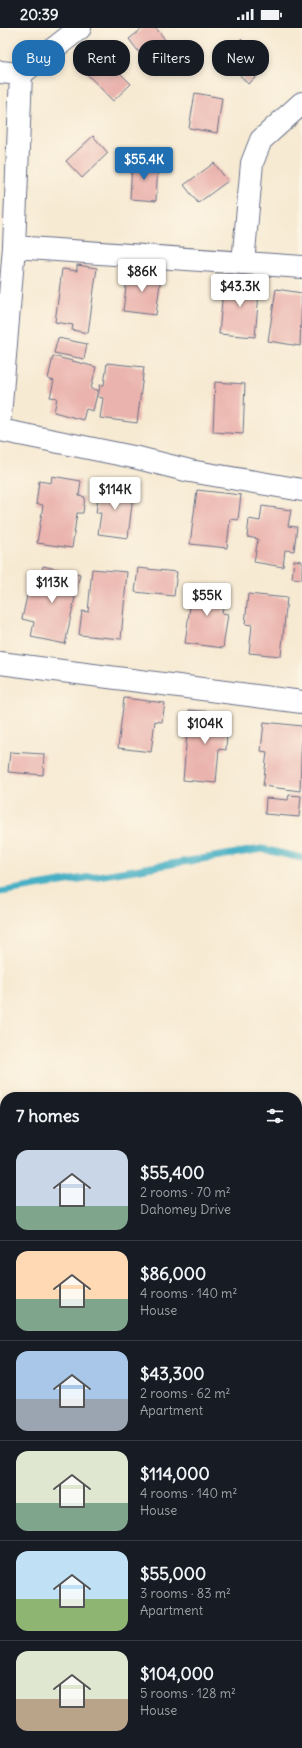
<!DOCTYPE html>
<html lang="en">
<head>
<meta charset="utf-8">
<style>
	body { margin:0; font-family:Delius,sans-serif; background:#242831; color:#f1f3f6; height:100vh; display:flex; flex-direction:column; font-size:15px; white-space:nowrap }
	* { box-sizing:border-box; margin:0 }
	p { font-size:13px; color:#9ea1a6 }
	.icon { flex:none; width:22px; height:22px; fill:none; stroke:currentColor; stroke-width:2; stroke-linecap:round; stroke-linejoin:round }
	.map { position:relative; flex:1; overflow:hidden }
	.drawer { position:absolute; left:0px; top:1064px; width:302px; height:656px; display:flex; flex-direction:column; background:#171b24; border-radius:16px 16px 0 0; box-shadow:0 2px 6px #0003 }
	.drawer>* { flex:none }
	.top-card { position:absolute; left:12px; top:12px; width:278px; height:36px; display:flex; gap:8px }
	.price { position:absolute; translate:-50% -34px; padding:0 9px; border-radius:4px; background:#fff; color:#222; font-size:13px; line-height:26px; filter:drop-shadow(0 1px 2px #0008) }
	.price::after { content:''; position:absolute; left:50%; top:24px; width:12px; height:9px; margin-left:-6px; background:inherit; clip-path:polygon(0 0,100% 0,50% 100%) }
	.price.active { background:#1f6fb2; color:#fff }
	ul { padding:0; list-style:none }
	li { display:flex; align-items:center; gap:12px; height:100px; padding:0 16px }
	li+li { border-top:1px solid #363941 }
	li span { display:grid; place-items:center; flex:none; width:112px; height:80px; border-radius:12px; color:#555 }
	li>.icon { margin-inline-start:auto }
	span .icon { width:48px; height:48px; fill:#fffc; stroke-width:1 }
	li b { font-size:17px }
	h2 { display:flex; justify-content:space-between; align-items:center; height:48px; padding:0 16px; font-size:17px }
	.tag { padding:0 14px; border-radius:16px; background:#171b24; box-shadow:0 2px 6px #0003; font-size:14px; line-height:36px }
	.tag.active { background:#1f6fb2; color:#fff }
	.status { display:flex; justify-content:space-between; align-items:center; height:28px; padding:0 20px; background:#171b24; direction:ltr }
	.status svg { height:11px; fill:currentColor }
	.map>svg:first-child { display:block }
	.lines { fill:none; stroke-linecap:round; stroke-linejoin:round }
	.stream { stroke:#46b0c5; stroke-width:7 }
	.building { fill:#eab3ad }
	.minor-casing { stroke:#687087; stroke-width:24 }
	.secondary-casing { stroke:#687087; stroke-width:24 }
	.minor { stroke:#fff; stroke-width:22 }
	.secondary { stroke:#fff; stroke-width:22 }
</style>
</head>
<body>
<div class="status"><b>20:39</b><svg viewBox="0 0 49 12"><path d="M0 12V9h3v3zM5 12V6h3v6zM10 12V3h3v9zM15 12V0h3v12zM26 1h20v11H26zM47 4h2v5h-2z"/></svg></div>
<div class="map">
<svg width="302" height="1720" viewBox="0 0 302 1720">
	<rect width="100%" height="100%" fill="#fcf5e5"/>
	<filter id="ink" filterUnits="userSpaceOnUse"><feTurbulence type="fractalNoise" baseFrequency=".025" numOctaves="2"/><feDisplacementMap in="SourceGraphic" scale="8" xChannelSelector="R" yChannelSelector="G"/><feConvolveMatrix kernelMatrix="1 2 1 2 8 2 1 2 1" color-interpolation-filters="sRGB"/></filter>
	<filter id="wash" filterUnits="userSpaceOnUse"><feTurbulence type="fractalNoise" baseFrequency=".012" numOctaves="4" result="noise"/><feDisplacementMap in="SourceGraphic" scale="16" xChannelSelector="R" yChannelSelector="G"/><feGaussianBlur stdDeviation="0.9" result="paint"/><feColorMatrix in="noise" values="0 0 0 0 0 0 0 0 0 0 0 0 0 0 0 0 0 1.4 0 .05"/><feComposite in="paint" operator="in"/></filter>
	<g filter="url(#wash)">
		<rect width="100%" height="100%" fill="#f7ead3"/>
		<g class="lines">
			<polyline class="stream" points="0,864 262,821 302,830"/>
		</g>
		<g id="blocks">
			<g class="building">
				<polygon points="143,0 156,0 173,22 150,39 129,11"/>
				<polygon points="241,11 267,40 248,56 222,27"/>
				<polygon points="104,29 131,56 113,73 87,46"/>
				<polygon points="195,65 222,70 217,105 189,100"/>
				<polygon points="93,108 108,125 82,150 66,133"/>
				<polygon points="132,134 158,135 156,173 130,171"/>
				<polygon points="214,135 228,153 198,175 184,157"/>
				<polygon points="77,237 97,240 88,305 72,302 73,297 55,294 62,241 77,243"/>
				<polygon points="128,243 161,247 156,287 123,283"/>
				<polygon points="224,251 260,254 255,309 219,306"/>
				<polygon points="276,261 302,265 300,318 268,313"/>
				<polygon points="58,310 87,316 84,331 54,325"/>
				<polygon points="53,328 96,339 91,361 98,362 93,383 86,381 83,392 54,384 57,370 50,369 54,353 48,351"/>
				<polygon points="107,335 144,339 137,395 100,390 103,370 98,369 100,357 104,357"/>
				<polygon points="215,354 245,356 243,406 213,404"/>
				<polygon points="52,448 81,453 79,468 85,469 83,485 77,485 72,520 37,515 43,477 36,476 39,453 51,455"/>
				<polygon points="104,456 134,459 128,510 98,506 101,485 96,485 98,470 102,470"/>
				<polygon points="197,462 241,467 238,492 230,491 227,520 190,516"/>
				<polygon points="262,478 291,482 288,498 297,499 294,523 285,522 283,539 254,534 258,511 247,509 249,491 260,493"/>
				<polygon points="294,532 302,533 302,551 292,550"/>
				<polygon points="43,538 80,546 65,616 31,609 34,594 22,591 30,554 39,556"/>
				<polygon points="138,540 177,544 174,568 135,564"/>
				<polygon points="92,541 127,544 121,611 79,607 82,583 88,584"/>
				<polygon points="193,556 226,561 222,585 228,586 223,620 185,615"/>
				<polygon points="248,566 287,570 281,628 249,625 252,597 245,596"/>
				<polygon points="124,670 165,675 162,694 155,693 151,724 118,720"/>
				<polygon points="189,682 228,685 226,722 219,721 216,755 183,752"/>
				<polygon points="264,694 302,698 300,763 263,758 267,724 261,723"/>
				<polygon points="10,724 44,726 43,747 8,744"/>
				<polygon points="289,767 301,768 299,789 265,786 266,770 288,772"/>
			</g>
		</g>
	</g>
	<g filter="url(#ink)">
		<use href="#blocks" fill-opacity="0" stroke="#687087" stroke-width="1"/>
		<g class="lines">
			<defs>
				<g id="minor">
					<polyline points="0,44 21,46 14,219 302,239"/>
					<polyline points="21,46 80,0"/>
					<polyline points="243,235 252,135 261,112 302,75"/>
					<polyline points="0,388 14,219"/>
					<polyline points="0,402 138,430 190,443 302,462"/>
					<polyline points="0,635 302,674"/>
				</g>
				<g id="secondary">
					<polyline points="0,1417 5,1419"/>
					<polyline points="297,1490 302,1491"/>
				</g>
			</defs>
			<use href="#minor" class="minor-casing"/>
			<use href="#secondary" class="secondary-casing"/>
			<use href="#minor" class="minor"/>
			<use href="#secondary" class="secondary"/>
		</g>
	</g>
</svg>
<b class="price active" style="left:144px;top:153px">$55.4K</b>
<b class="price" style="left:142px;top:265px">$86K</b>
<b class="price" style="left:240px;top:280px">$43.3K</b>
<b class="price" style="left:115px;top:483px">$114K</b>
<b class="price" style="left:52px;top:576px">$113K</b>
<b class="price" style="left:207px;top:589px">$55K</b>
<b class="price" style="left:205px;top:717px">$104K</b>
<div class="top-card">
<a class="tag active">Buy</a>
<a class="tag">Rent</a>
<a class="tag">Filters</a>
<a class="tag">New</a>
</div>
<section class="drawer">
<h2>7 homes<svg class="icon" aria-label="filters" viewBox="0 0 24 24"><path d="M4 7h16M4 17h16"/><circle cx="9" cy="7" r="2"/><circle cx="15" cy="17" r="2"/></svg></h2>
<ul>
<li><span style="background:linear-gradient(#c9d6e8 70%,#7fa58c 0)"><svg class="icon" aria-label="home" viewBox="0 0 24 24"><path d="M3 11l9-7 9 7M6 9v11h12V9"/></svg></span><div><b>$55,400</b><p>2 rooms · 70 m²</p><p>Dahomey Drive</p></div></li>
<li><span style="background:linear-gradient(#ffd9b3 60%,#7fa58c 0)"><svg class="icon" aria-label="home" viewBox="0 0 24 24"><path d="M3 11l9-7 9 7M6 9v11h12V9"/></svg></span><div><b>$86,000</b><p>4 rooms · 140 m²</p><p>House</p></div></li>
<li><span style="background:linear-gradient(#a9c7e8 60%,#9aa5b1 0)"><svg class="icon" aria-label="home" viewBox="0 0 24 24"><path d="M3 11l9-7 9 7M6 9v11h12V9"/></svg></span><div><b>$43,300</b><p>2 rooms · 62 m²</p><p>Apartment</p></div></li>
<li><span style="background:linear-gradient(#dfe7d0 65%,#7fa58c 0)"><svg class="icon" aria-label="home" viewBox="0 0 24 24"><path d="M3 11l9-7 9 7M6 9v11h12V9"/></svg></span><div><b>$114,000</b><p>4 rooms · 140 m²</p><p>House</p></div></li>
<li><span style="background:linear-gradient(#bfe0f5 60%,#8fb573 0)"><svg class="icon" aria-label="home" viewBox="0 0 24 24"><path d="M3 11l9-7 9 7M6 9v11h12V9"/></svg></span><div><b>$55,000</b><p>3 rooms · 83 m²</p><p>Apartment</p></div></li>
<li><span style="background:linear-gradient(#dfe7d0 60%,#b9a48a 0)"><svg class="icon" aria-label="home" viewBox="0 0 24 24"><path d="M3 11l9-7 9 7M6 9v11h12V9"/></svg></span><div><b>$104,000</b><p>5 rooms · 128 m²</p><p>House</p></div></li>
</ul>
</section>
</div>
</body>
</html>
